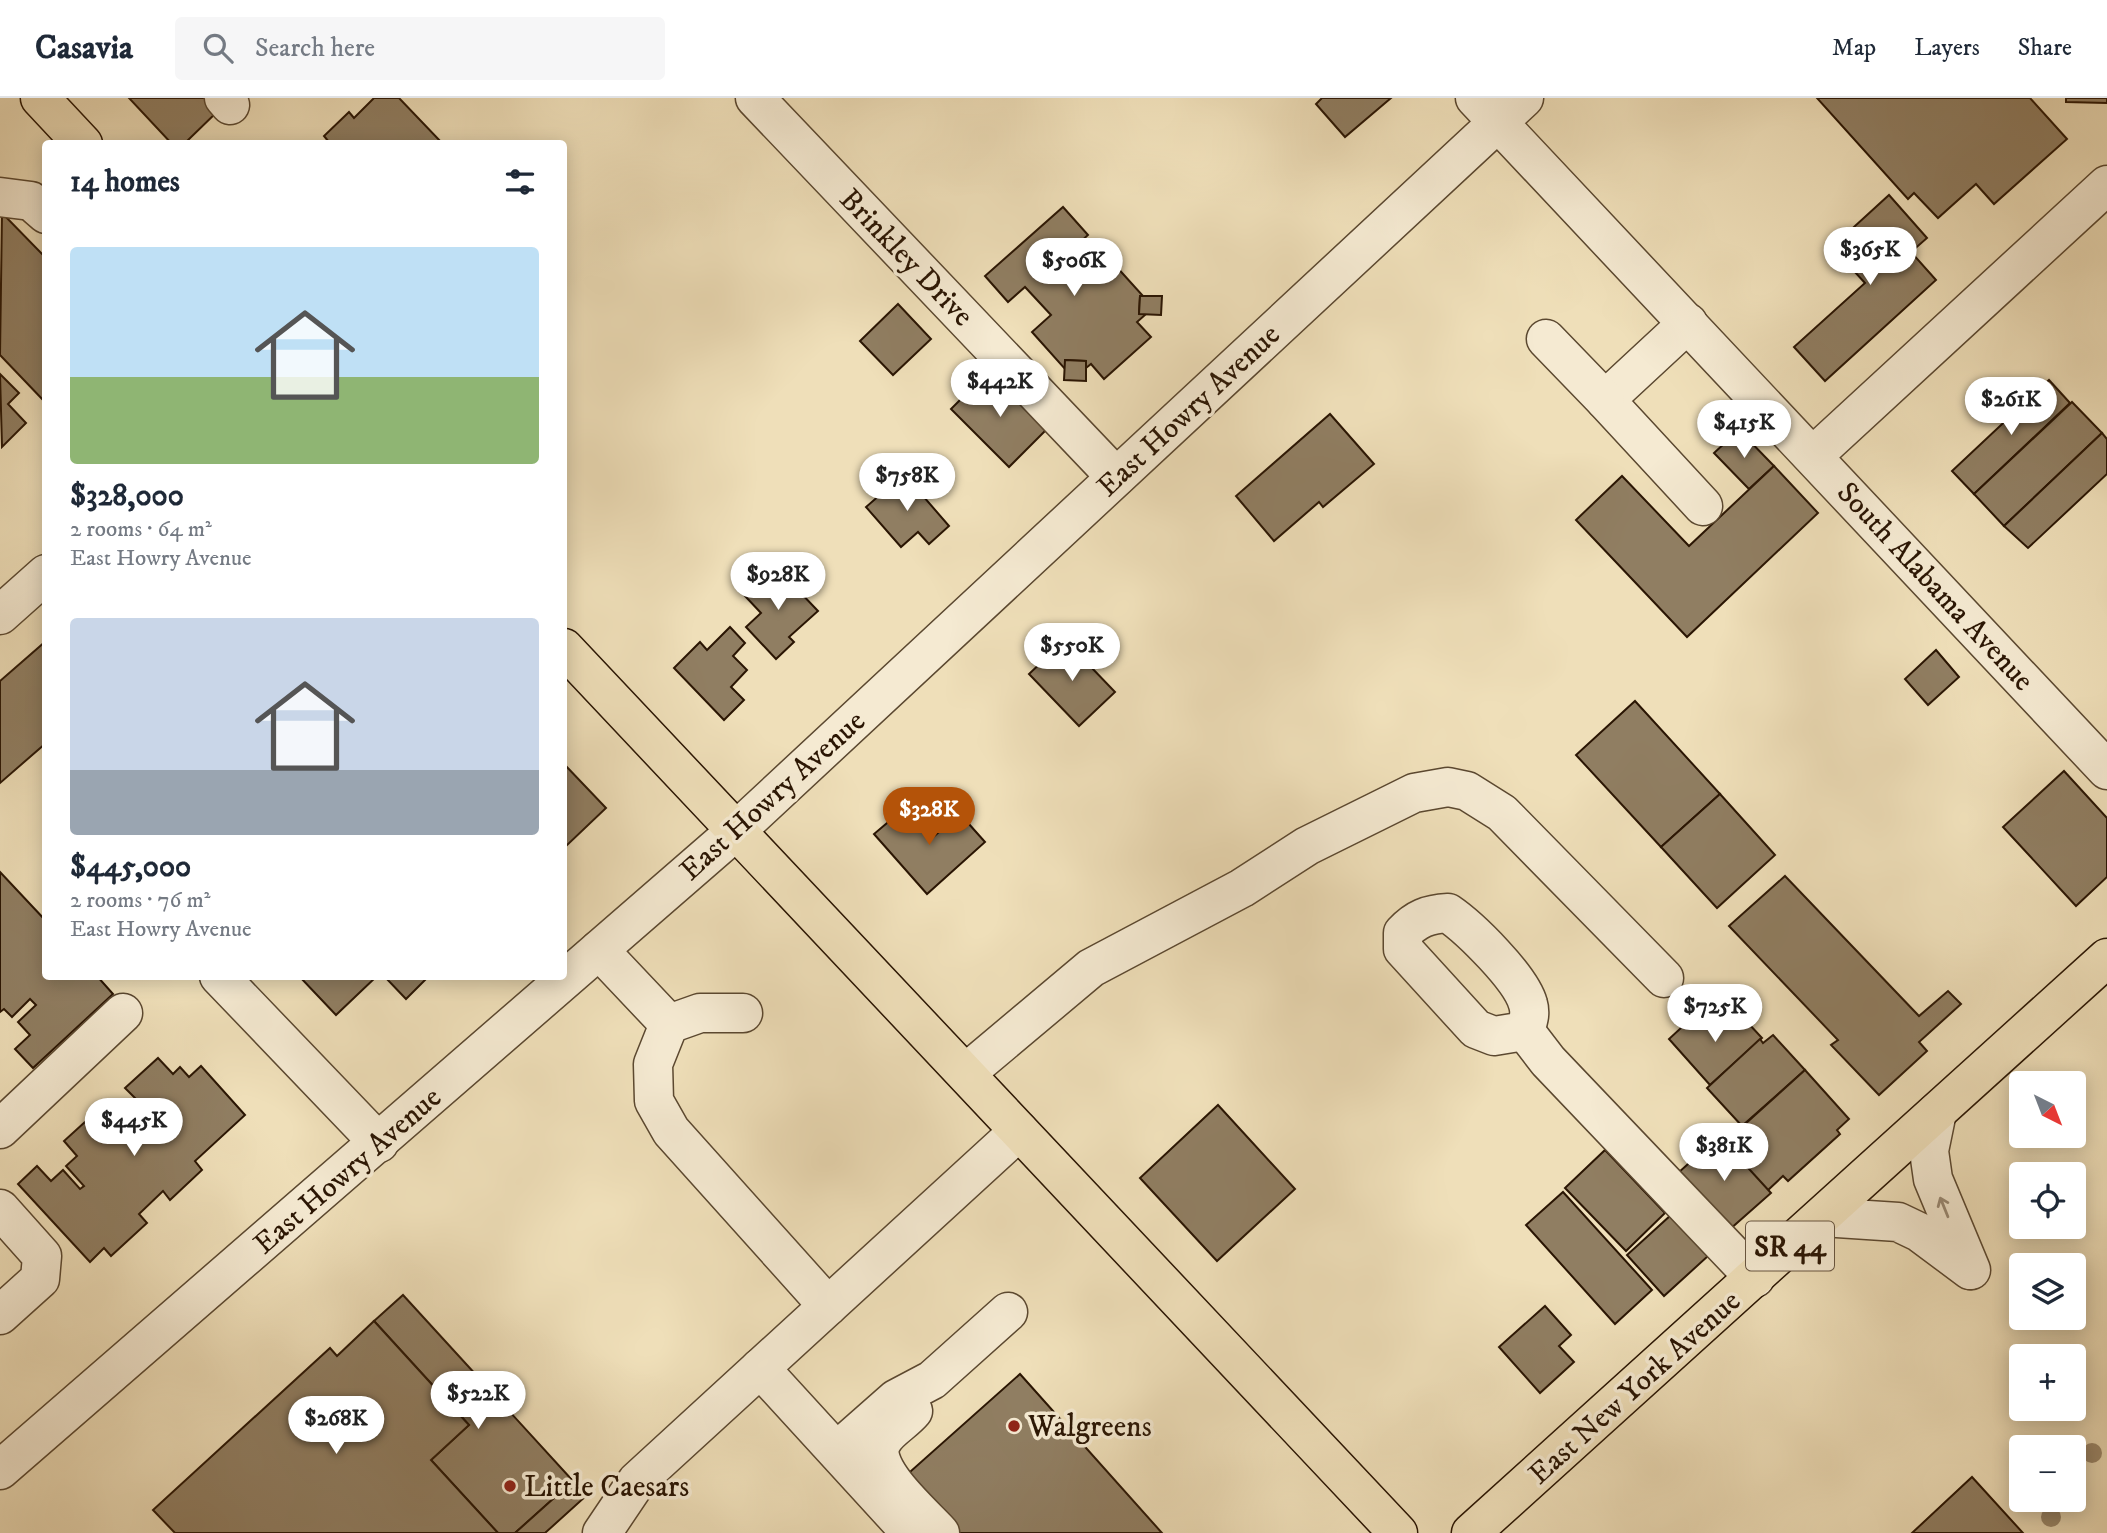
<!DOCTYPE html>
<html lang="en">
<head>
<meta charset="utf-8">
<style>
	body { margin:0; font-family:"IM FELL DW Pica",serif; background:#f6f6f7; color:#1f2937; height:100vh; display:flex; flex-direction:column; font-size:26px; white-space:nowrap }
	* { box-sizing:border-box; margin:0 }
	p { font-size:23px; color:#747a83 }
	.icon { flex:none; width:38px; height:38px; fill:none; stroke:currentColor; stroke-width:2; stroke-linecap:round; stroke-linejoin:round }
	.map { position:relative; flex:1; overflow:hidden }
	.sheet { position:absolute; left:42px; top:42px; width:525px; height:840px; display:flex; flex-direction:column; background:#fff; border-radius:7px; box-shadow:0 4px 18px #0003 }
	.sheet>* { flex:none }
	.needle { width:46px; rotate:138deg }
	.tools { position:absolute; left:2009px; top:973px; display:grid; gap:14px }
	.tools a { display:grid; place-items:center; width:77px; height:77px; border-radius:7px; background:#fff; box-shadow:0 4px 18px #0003; font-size:35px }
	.price { position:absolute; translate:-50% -60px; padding:0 16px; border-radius:24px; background:#fff; color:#222; font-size:23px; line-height:46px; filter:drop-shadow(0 2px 4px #0008) }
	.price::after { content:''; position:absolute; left:50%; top:42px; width:21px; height:16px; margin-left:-10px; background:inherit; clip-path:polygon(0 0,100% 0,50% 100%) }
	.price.active { background:#b45309; color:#fff }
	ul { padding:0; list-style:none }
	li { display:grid; align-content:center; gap:14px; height:371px; padding:0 28px }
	li span { display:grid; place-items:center; height:217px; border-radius:7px; color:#555 }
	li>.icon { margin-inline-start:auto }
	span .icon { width:126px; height:126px; fill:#fffc; stroke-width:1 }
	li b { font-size:30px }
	h2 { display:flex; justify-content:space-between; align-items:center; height:84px; padding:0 28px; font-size:30px }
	header { display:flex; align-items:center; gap:42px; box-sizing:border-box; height:98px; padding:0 35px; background:#fff; border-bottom:2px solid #e0e1e3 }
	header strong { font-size:33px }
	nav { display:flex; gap:38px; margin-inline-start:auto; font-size:24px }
	.search { width:490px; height:63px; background:#f6f6f7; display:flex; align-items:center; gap:18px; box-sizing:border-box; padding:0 24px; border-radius:7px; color:#747a83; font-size:26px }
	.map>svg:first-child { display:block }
	.building { fill:#907e62; stroke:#2a1503; stroke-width:2 }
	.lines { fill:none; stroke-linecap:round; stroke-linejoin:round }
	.minor-casing { stroke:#5b4830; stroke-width:41 }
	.major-casing { stroke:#2a1503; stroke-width:41 }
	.minor { stroke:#f5ead2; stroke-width:38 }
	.major { stroke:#efdfb9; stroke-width:38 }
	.tree { fill:#9e8b6e }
	.oneway { stroke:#9a8a75 }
	.poi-dot { fill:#8f2418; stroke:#f5ead2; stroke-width:2.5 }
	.labels { text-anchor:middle; stroke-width:7; stroke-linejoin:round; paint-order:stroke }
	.shield { fill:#f5ead2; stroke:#675541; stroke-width:2 }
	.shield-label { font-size:28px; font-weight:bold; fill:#2a1503 }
	.street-label { font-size:30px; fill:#2a1503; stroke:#f5ead2 }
	.poi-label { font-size:30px; fill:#2a1503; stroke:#f5ead2; text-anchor:start }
</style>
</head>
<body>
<header>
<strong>Casavia</strong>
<div class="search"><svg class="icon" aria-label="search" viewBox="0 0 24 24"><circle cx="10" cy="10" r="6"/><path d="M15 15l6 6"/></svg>Search here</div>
<nav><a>Map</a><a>Layers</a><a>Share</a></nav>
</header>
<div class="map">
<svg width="2107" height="1435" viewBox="0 0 2107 1435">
	<rect width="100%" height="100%" fill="#efdfb9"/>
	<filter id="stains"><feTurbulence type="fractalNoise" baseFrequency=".00286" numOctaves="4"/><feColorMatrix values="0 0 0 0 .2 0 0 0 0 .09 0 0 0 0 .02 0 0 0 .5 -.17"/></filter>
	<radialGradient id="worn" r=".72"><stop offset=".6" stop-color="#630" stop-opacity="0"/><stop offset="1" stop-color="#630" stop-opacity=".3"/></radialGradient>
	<g class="building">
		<polygon points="129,0 209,0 220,11 184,46 172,46"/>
		<polygon points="374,0 399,0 443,46 326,46 329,44 324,38 349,14 354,20"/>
		<polygon points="1322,0 1391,0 1345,39 1316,6"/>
		<polygon points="1817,0 2030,0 2067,41 1994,106 1976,86 1938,120 1914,95 1908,101"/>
		<polygon points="2066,0 2107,0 2107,5 2066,4"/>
		<polygon points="1889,97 1927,140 1911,154 1936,182 1825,283 1794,249 1865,185 1832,149"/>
		<polygon points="1063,109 1088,137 1069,154 1094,183 1114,166 1143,198 1140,198 1139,216 1146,216 1137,224 1151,239 1104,281 1091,266 1086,270 1086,263 1065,262 1065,271 1032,234 1051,217 1025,189 1008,204 985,178"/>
		<polygon points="2,115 46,160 44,303 0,257"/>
		<polygon points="1140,198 1162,198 1161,217 1139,216"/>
		<polygon points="898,206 931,241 893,277 860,243"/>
		<polygon points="1065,262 1086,263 1086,283 1064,282"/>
		<polygon points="990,272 1048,330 1009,369 951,311"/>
		<polygon points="0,276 19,295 8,306 26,325 2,349"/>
		<polygon points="2049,282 2070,305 1974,396 1952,373"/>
		<polygon points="2072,304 2102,335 2004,428 1974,396"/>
		<polygon points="1330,316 1374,366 1323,409 1319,404 1274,443 1236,398"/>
		<polygon points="1739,332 1774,368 1749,391 1714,355"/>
		<polygon points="2102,335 2107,341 2107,376 2028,450 2004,428"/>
		<polygon points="1774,368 1818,415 1687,539 1576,422 1622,378 1689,448"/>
		<polygon points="904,376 949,428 929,446 918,434 901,449 866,409"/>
		<polygon points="776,469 818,513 789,539 794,544 776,561 746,529 761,515 745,498"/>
		<polygon points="730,529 745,545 733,558 747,572 731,589 744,602 724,622 674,570 700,544 707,552"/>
		<polygon points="1065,542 1115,594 1079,628 1029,576"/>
		<polygon points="46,543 46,645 0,685 0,583"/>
		<polygon points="1936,552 1959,579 1928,607 1905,581"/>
		<polygon points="1635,603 1720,696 1661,749 1576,657"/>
		<polygon points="564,666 606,710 564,750"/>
		<polygon points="2064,673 2107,720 2107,779 2076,808 2003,729"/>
		<polygon points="1720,696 1775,757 1717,810 1661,749"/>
		<polygon points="906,709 933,739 960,716 985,744 927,796 874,736"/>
		<polygon points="0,774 46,823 46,878 97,878 113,896 33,970 15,951 30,937 18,924 36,907 30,901 12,919 4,911 0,914"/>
		<polygon points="1785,778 1919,918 1948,893 1961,906 1919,944 1927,953 1879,997 1831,947 1838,942 1729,828"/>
		<polygon points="299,878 377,878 336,917"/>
		<polygon points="384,878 429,878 406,901"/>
		<polygon points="1735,911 1762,940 1710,987 1669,941 1695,917 1710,933"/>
		<polygon points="1773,937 1805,972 1742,1028 1707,990 1760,941 1763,945"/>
		<polygon points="158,960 173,976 180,969 189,979 201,968 245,1017 195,1063 202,1072 170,1102 163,1093 139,1116 147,1125 111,1158 104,1150 90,1164 18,1086 37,1068 51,1083 63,1072 80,1091 84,1088 66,1068 77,1058 64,1043 96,1014 108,1027 119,1016 138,1037 144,1032 125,1012 136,1001 125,990"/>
		<polygon points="1805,972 1849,1021 1837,1032 1840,1036 1788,1083 1783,1078 1767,1093 1724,1045"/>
		<polygon points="1218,1007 1295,1091 1217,1163 1140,1080"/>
		<polygon points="1719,1038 1771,1095 1729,1132 1678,1075"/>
		<polygon points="1605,1052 1665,1115 1626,1153 1565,1090"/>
		<polygon points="1563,1094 1652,1192 1615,1226 1526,1127"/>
		<polygon points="1671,1117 1708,1158 1664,1198 1627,1157"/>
		<polygon points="403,1197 573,1383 515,1435 498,1435 431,1362 469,1327 374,1223"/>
		<polygon points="1545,1208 1571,1237 1559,1248 1574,1264 1540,1295 1499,1249"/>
		<polygon points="374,1223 469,1327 431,1362 498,1435 175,1435 153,1412 330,1250 337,1258"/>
		<polygon points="1020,1276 1162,1435 949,1435 902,1381"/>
		<polygon points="1972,1379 2023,1435 1912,1435"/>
		<polygon points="573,1383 586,1398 545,1435 515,1435"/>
	</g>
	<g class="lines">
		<defs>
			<g id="minor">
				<polyline points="224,0 230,7"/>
				<polyline points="755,0 1116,379"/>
				<polyline points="1475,0 2107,672"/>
				<polyline points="0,99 31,103 46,116"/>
				<polyline points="1688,225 1605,302 1703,408"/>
				<polyline points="1546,241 1605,302"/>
				<polyline points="1814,357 2107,87"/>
				<polyline points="0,517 46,476"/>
				<path d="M1448,815C1470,830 1521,880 1528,906C1531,916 1528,923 1525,933L1494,938L1476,931L1403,851V835C1416,821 1428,816 1448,815Z"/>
				<polyline points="599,852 669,926"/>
				<polyline points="219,878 379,1045"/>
				<polyline points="743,915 700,915 669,926 653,966 654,1003 671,1033 828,1208"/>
				<polyline points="1525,933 1548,963 1755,1180"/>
				<polyline points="966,975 1091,870 1242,790 1307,748 1414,695 1448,689 1467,693 1502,715 1664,880"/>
				<polyline points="1937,1014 1929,1053 1933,1081 1971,1172"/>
				<polyline points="0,1031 123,915"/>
				<polyline points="0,1111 42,1158 40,1181 0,1217"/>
				<polyline points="1822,1119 1898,1124 1919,1134 1970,1172"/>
				<polyline points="760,1270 911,1435"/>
				<path d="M913,1313C904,1324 888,1332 882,1344C867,1369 924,1417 940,1435"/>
				<polyline points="837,1353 896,1301 932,1282 1008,1214"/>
				<polyline points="0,1372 737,732 1524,0"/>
				<polyline points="602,1435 637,1383 1019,1033"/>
			</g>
			<g id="major">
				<polyline points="40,0 83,46"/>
				<polyline points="564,550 1398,1435"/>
				<polyline points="1471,1435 2107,860"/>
			</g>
		</defs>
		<use href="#minor" class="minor-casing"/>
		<use href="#major" class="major-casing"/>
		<use href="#minor" class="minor"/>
		<use href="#major" class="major"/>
	</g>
	<g class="tree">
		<circle cx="2092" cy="1355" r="10"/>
		<circle cx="2051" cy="1419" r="10"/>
	</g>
	<defs><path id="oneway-shaft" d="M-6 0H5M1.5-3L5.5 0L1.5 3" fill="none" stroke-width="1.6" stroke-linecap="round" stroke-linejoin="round" transform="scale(1.75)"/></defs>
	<use class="oneway" href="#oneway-shaft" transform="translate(1944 1109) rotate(-112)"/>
	<g class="poi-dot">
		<circle cx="1014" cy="1328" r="7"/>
		<circle cx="510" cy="1388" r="7"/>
	</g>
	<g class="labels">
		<rect class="shield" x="1746" y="1123.5" width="88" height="49" rx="5"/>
		<g class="shield-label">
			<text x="1790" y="1158">SR 44</text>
		</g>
		<g class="street-label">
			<text transform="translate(907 159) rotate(46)" y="10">Brinkley Drive</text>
			<text transform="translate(1188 312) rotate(-43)" y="10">East Howry Avenue</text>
			<text transform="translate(1936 488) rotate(47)" y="10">South Alabama Avenue</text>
			<text transform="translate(772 697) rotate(-42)" y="10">East Howry Avenue</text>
			<text transform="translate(347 1072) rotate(-41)" y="10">East Howry Avenue</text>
			<text transform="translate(1634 1289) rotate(-42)" y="10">East New York Avenue</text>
		</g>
		<g class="poi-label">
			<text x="1028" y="1338">Walgreens</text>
			<text x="524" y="1398">Little Caesars</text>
		</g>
	</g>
	<rect width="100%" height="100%" filter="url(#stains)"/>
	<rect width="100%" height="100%" fill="url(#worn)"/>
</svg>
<div class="tools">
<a><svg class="needle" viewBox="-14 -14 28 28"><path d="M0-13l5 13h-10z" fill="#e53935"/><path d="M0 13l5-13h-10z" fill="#747a83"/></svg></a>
<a><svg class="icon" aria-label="locate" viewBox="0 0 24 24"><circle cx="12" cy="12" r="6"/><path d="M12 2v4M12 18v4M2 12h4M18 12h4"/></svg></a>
<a><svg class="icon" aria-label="layers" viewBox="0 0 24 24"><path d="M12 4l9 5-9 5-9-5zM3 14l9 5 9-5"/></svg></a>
<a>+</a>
<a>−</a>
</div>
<b class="price" style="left:1870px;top:189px">$365K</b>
<b class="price" style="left:1074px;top:200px">$506K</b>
<b class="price" style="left:1000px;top:321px">$442K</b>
<b class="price" style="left:2011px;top:339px">$261K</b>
<b class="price" style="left:1744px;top:362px">$415K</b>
<b class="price" style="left:907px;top:415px">$758K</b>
<b class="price" style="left:778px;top:514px">$928K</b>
<b class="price" style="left:1072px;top:585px">$550K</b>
<b class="price active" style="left:929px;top:749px">$328K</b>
<b class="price" style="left:1715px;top:946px">$725K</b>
<b class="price" style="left:134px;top:1060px">$445K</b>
<b class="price" style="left:1724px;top:1085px">$381K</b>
<b class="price" style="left:478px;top:1333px">$522K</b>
<b class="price" style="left:336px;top:1358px">$268K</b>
<section class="sheet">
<h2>14 homes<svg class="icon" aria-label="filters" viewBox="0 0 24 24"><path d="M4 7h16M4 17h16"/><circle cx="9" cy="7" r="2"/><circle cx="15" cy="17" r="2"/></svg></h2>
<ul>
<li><span style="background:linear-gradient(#bfe0f5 60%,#8fb573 0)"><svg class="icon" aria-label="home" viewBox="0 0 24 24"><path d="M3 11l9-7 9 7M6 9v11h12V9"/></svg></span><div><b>$328,000</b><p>2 rooms · 64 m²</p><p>East Howry Avenue</p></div></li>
<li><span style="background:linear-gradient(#c9d6e8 70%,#9aa5b1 0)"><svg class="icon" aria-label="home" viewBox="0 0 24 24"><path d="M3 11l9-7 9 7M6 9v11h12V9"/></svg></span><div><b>$445,000</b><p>2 rooms · 76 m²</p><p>East Howry Avenue</p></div></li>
</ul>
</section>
</div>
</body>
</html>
